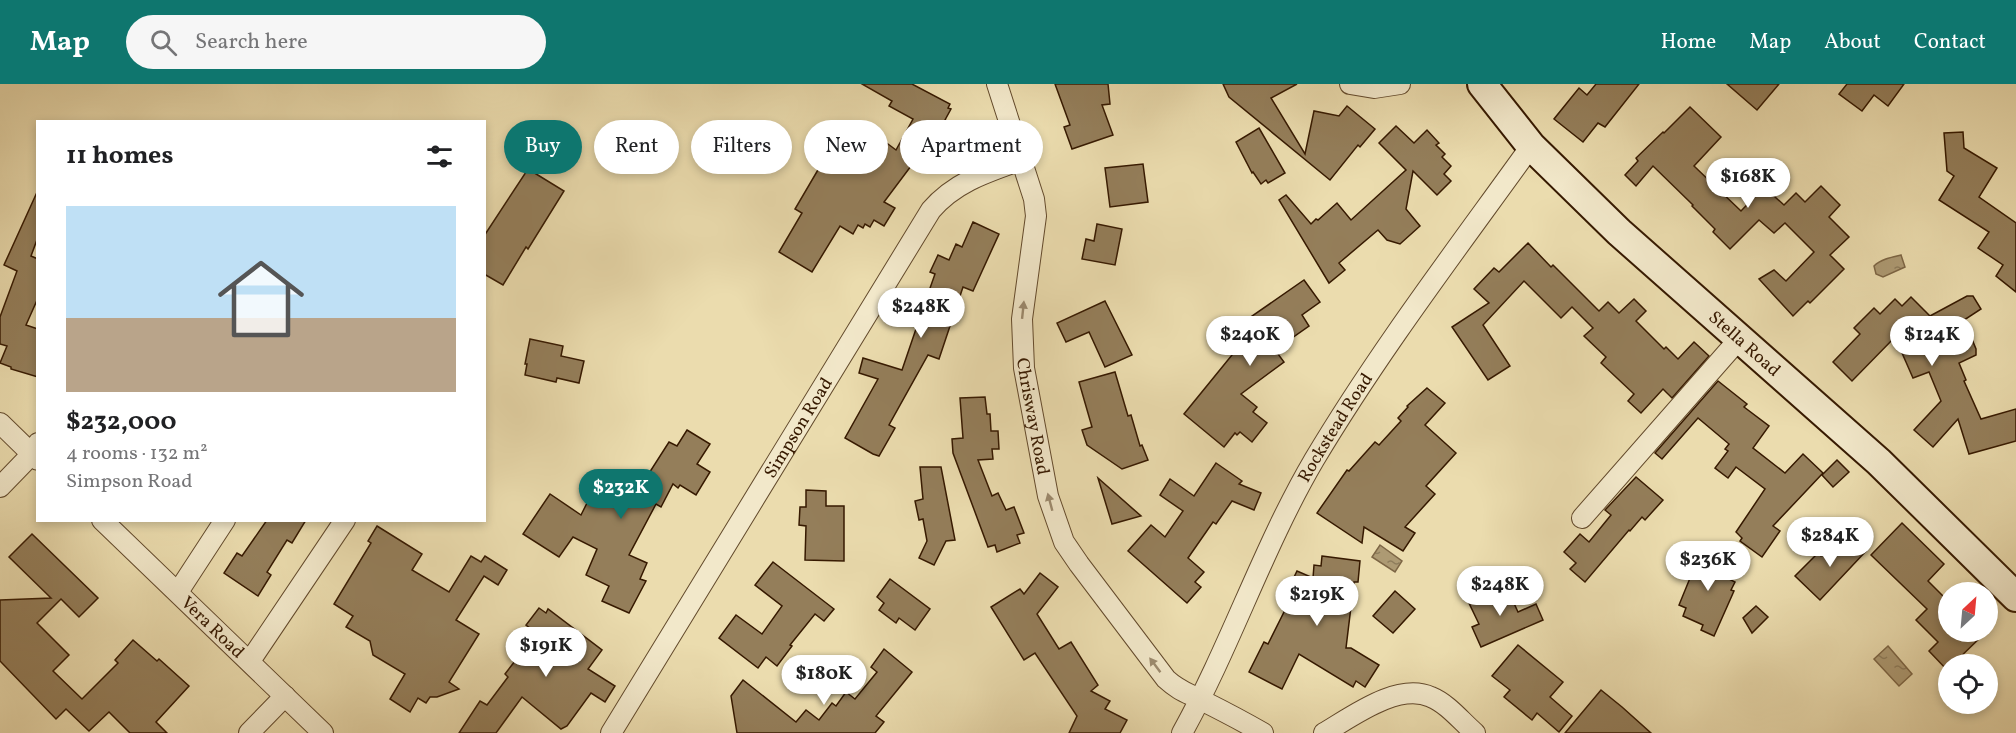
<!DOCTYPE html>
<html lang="en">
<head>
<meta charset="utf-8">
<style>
	body { margin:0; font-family:Vollkorn,serif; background:#f6f6f6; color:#202124; height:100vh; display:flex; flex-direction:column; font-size:22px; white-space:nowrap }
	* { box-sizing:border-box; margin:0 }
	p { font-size:20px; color:#757577 }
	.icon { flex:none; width:33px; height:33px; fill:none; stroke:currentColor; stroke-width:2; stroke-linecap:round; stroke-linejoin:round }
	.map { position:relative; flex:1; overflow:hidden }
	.drawer { position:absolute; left:36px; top:36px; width:450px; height:402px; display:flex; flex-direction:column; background:#fff; border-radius:0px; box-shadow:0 3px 9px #0003 }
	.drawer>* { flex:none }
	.guide { position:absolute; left:504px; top:36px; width:570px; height:54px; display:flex; gap:12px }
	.needle { width:39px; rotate:26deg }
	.tools { position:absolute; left:1938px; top:498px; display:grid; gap:12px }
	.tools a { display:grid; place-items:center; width:60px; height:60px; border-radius:50%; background:#fff; box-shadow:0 3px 9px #0003; font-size:30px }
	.price { position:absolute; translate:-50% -51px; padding:0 14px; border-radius:21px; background:#fff; color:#222; font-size:20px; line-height:39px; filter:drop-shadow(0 2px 3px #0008) }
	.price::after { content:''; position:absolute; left:50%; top:36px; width:18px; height:14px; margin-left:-9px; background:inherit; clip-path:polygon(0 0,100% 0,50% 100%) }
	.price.active { background:#0f766e; color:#fff }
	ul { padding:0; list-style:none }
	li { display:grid; align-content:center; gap:12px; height:318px; padding:0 30px }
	li span { display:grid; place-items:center; height:186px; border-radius:0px; color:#555 }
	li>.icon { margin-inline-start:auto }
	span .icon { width:108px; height:108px; fill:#fffc; stroke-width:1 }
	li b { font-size:26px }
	h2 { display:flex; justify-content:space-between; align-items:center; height:72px; padding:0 30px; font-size:26px }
	.pill { padding:0 21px; border-radius:27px; background:#fff; box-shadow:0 3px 9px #0003; font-size:21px; line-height:54px }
	.pill.active { background:#0f766e; color:#fff }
	header { display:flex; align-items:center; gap:36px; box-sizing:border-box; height:84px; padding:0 30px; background:#0f766e; color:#fff }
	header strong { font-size:28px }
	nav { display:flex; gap:33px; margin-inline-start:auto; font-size:21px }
	.search { width:420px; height:54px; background:#f6f6f6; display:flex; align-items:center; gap:15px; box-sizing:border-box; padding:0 21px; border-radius:33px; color:#757577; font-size:22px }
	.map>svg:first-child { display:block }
	.water { fill:url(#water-ripples); stroke:#7d6645; stroke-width:1.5 }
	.building { fill:#947e5a; stroke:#361900; stroke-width:1.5 }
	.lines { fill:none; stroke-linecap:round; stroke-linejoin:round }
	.minor-casing { stroke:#634a2c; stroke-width:22 }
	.secondary-casing { stroke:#361900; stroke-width:32 }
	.minor { stroke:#f2e8ca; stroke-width:20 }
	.secondary { stroke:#f2e8ca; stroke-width:28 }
	.oneway { fill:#9d8b6f }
	.labels { text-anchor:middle; stroke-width:5; stroke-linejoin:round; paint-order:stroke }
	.street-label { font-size:18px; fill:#361900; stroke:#f2e8ca }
</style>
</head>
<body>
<header>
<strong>Map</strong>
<div class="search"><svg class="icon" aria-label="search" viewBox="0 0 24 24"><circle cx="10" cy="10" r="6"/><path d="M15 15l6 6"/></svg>Search here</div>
<nav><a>Home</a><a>Map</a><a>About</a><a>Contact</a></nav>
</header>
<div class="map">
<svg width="2016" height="649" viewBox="0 0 2016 649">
	<defs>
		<pattern id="water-ripples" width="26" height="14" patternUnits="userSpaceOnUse" patternTransform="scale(1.5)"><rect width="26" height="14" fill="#ad9a73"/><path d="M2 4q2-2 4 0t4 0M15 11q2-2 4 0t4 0" fill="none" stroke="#8e7d5c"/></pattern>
	</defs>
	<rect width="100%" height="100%" fill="#ebdcae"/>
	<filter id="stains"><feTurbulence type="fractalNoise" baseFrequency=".00333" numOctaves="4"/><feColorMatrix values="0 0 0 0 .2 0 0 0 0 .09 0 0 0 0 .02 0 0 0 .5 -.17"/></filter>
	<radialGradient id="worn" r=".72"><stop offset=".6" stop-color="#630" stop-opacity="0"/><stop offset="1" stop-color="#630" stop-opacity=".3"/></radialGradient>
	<g class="water">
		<path d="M1901,171L1905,183L1883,193L1876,190L1874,182C1881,175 1892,173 1901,171Z"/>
		<polygon points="1380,461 1402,477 1395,488 1372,473"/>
		<polygon points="1888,562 1912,590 1899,602 1874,575"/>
	</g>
	<g class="building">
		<polygon points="862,0 912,0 950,20 948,24 951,25 945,36 950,39 937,62 929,58 884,118 895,124 884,142 874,136 870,143 865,140 863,144 858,141 853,150 840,142 812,188 779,168 802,129 795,125 822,79 843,51 848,55 860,39 896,66 913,35 889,22 892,17"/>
		<polygon points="1055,0 1108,0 1110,20 1102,21 1113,51 1072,65 1064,43 1070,41"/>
		<polygon points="1223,0 1297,0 1271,14 1305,70 1314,27 1339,32 1347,22 1375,45 1360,63 1358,61 1330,96 1229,13"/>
		<polygon points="1596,0 1639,0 1605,43 1598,39 1583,58 1554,35 1579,4 1587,11"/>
		<polygon points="1727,0 1779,0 1757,26"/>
		<polygon points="1847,0 1904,0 1888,22 1874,11 1862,27 1839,10"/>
		<polygon points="1690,23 1721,53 1694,82 1741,127 1764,103 1784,121 1796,109 1805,118 1821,102 1840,121 1829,133 1849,153 1830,171 1844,185 1810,219 1808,217 1793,232 1759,195 1774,186 1786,197 1814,168 1785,139 1774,149 1759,136 1730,165 1713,148 1715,145 1692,122 1693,121 1653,82 1636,102 1625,91 1638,77 1636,74 1663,48 1664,49"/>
		<polygon points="1396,42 1414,59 1427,46 1439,59 1436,61 1445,70 1442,73 1451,82 1444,90 1451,97 1437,111 1413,87 1406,125 1420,142 1400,160 1387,156 1378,146 1339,179 1345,186 1329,199 1279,116 1286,111 1311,140 1316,135 1318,136 1337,119 1351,136 1406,86 1379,59"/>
		<polygon points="1259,44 1285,89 1268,99 1266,96 1261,100 1253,88 1252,89 1236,58"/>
		<polygon points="1963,48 1964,64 1997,84 1979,113 2016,139 2016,208 1996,192 2003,181 1978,164 1989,148 1939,116 1954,92 1947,87 1944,49"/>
		<polygon points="1143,80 1148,118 1110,123 1105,84"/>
		<polygon points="528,85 564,107 528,165 526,163 503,201 484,190 484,152"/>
		<polygon points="38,106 38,153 31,172 38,175 38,214 26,241 38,245 38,293 11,285 11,283 0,279 7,262 0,260 0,233 17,187 4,181"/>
		<polygon points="973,138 999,150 973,207 963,203 939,275 928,271 889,341 895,344 879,372 873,370 845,354 878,295 859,289 863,274 902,286 917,242 913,241 919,223 923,224 935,190 930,188 938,171 949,176 956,160 962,163"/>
		<polygon points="1097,140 1122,145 1115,181 1082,175 1086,155 1094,157"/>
		<polygon points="1528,159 1551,183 1553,181 1599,227 1608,218 1619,229 1634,215 1646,227 1636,237 1664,265 1666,263 1678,275 1694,258 1709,272 1672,314 1663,305 1641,329 1628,317 1634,310 1601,279 1606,273 1584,252 1593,244 1572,223 1561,234 1524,197 1483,241 1510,282 1488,296 1452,243 1489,219 1474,205 1494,184 1499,188"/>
		<polygon points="1304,196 1320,218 1302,231 1309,242 1275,266 1284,278 1241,310 1257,323 1253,328 1267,339 1252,358 1240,348 1237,351 1235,349 1224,363 1184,330 1232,271 1225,262 1237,253 1232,246"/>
		<polygon points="1967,212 1973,212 1981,225 1964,236 1976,265 1976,271 1959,279 1966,296 1964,297 1981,335 2016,325 2016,357 1969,370 1958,335 1933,363 1914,346 1941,317 1929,288 1913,294 1895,253 1852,297 1833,278 1860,250 1854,244 1874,224 1880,230 1895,215 1902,222 1911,213 1930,232"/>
		<polygon points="1105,217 1132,271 1105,283 1089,248 1066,258 1057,239"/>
		<polygon points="530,255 563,262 561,272 584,277 579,299 557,294 556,298 525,291 527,280 525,280"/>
		<polygon points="1115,288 1128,332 1131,331 1140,362 1142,361 1148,376 1122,385 1087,361 1082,346 1092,343 1079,298"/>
		<polygon points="1718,297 1747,320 1744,323 1769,342 1753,364 1785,389 1803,370 1823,389 1773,442 1780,447 1762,473 1740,457 1742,454 1736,448 1765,405 1736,383 1728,394 1715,384 1728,367 1725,365 1729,360 1698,334 1662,375 1655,369"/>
		<polygon points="1427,304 1445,319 1425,341 1456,369 1426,402 1435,410 1405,443 1415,449 1403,467 1364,443 1362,459 1317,429 1347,386 1349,387 1375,358 1379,361 1401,337 1398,334 1408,323 1407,322"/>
		<polygon points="985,313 987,330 990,330 991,347 998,347 999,365 992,365 993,375 978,376 992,412 998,409 1006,426 1014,423 1024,449 1017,451 1020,459 997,468 995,461 988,463 953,369 952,355 963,354 960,314"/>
		<polygon points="687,346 710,360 697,380 710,388 696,411 680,401 678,404 673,400 661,423 656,420 629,471 647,479 640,495 646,497 629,529 602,517 609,502 586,491 597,465 573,453 559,473 523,450 550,410 581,431 592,409 614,421 632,386 646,394 669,358 677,362"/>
		<polygon points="1837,376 1849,388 1833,403 1822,391"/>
		<polygon points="1216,379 1242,397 1239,400 1261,409 1254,426 1232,417 1216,440 1213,438 1188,474 1204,488 1195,498 1201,503 1187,519 1128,467 1151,441 1165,453 1183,427 1160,411 1170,395 1194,412"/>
		<polygon points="920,383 941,383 955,456 946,457 934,481 919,474 927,457 923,435 919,436 915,417 923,415"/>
		<polygon points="1636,393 1663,416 1645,436 1642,433 1630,447 1629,446 1585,498 1570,485 1576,479 1564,468 1580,450 1589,458 1611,431 1605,426"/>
		<polygon points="1098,394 1141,432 1112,440"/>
		<polygon points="806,406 826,407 826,422 844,422 844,477 805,476 806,442 799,441 800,423 806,423"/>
		<polygon points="267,436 306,436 292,459 287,456 267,488 271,491 258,512 224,489 237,469 242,472"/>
		<polygon points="1902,439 1944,480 1928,497 1948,517 1948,548 1986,548 1953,580 1948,580 1947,586 1929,567 1938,558 1916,536 1927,525 1871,471"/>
		<polygon points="377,442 422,470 412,486 449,508 471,472 481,478 485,472 507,486 498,501 484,492 456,536 479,550 449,598 459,605 437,613 430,613 426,619 418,614 410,628 390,615 405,590 373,571 370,557 346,543 353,532 334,520 371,459 368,457"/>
		<polygon points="32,450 98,514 79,533 61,515 37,539 69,571 53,587 82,615 118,579 115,576 133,556 157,577 159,575 189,602 156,638 167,649 130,649 109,628 89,647 66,625 56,635 0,577 0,516 51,514 9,473"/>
		<polygon points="1852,452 1867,466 1820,516 1795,492 1818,469 1821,472 1828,465 1835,471"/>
		<polygon points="1714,462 1728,473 1718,486 1727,489 1725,493 1735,498 1731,506 1734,507 1714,552 1701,546 1703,541 1683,532 1686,524 1679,521 1697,477 1701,479"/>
		<polygon points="1322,472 1360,477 1358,498 1354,498 1346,564 1351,564 1379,581 1365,603 1356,597 1353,603 1299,570 1282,605 1249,588 1264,558 1268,560 1290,516 1284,514 1297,487 1313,494 1314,481 1321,482"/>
		<polygon points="773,478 834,525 824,537 815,530 790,561 792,562 777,582 766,573 758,584 719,554 736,531 762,550 782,522 755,501"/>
		<polygon points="1040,489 1058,503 1037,530 1059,565 1071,558 1098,601 1091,607 1110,617 1105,625 1127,636 1120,649 1069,649 1077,632 1035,569 1024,576 991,523 1020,505 1024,510"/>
		<polygon points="890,495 930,525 915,546 899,534 896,539 879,526 884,519 877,513"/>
		<polygon points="1494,505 1497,511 1508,506 1518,528 1536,520 1543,536 1481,563 1472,543 1479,540 1468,517"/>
		<polygon points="1395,507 1415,525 1393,549 1373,532"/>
		<polygon points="1756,522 1768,533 1752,549 1743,534"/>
		<polygon points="539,524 546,529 548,525 602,566 588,585 615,602 605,618 591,609 567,642 561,645 522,613 496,649 459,649 480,617 487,621 508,593 505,590 515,577 518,579 537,554 529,548 531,545 526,541"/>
		<polygon points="1518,561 1563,598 1550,613 1572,632 1559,648 1537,629 1532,636 1504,613 1510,606 1492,592"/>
		<polygon points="884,565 912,588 876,632 884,638 875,649 737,649 731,612 743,596 796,638 806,626 819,636 832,619 836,622 846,608 855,615 877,588 871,583"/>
		<polygon points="1601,606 1622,623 1651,649 1565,649"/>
	</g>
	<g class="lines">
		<defs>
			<g id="minor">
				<path id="s1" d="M997,0L1034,115L1036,132L1022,235L1024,284L1048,412L1064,458L1079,480L1166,595C1179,607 1188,609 1203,617C1223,627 1244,638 1263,649"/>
				<polyline points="1350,0 1374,4 1400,0"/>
				<polyline points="0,339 38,376"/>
				<polyline points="0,403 32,370 38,359"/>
				<polyline points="1582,434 1740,254"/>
				<path id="s2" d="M102,436L323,649"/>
				<polyline points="178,508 225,436"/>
				<polyline points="250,577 345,436"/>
				<polyline points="249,649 285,612"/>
				<path id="s3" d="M611,649L931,126C955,98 987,88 1021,76"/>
				<path id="s4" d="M1182,649C1231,561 1263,463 1314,376C1379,267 1457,165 1531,62"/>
				<path d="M1324,649C1353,632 1398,598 1431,613C1448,620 1461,637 1475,649"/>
			</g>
			<g id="secondary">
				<path id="s5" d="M1482,0L1531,62L1619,148L1879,378L2016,513"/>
			</g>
		</defs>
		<use href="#minor" class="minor-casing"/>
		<use href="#secondary" class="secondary-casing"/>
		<use href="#minor" class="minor"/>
		<use href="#secondary" class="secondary"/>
	</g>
	<defs><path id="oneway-solid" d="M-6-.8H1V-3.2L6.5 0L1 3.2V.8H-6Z" transform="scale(1.5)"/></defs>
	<g class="oneway">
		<use href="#oneway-solid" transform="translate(1023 226) rotate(-84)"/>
		<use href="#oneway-solid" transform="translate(1050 418) rotate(-105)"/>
		<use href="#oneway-solid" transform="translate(1155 581) rotate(-127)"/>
	</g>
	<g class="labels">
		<g class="street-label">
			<text dy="6" stroke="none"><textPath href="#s5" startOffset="370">Stella Road</textPath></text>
			<text dy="6" stroke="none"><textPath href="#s1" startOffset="340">Chrisway Road</textPath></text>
			<text dy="6" stroke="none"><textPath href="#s3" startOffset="358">Simpson Road</textPath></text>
			<text dy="6" stroke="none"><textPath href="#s4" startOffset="342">Rockstead Road</textPath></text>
			<text dy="6" stroke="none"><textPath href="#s2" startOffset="154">Vera Road</textPath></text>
		</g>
	</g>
	<rect width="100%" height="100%" filter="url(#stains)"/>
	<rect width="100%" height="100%" fill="url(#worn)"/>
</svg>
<div class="tools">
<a><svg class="needle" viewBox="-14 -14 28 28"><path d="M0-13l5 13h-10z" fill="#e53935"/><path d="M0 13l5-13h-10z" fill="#757577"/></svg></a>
<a><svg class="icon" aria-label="locate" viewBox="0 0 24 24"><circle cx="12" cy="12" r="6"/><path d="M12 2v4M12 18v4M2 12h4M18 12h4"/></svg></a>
</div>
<b class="price" style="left:1748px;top:125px">$168K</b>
<b class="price" style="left:921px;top:255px">$248K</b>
<b class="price" style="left:1250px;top:283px">$240K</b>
<b class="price" style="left:1932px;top:283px">$124K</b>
<b class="price active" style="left:621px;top:436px">$232K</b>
<b class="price" style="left:1830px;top:484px">$284K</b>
<b class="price" style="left:1708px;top:508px">$236K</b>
<b class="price" style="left:1500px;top:533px">$248K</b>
<b class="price" style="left:1317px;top:543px">$219K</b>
<b class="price" style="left:546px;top:594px">$191K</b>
<b class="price" style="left:824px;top:622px">$180K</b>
<div class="guide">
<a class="pill active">Buy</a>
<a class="pill">Rent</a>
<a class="pill">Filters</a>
<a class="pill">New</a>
<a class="pill">Apartment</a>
</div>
<section class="drawer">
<h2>11 homes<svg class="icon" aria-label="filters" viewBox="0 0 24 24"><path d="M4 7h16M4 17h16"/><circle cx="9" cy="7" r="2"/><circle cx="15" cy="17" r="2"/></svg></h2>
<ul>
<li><span style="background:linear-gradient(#bfe0f5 60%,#b9a48a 0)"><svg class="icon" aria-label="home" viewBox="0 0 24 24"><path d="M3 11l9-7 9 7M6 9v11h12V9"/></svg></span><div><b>$232,000</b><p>4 rooms · 132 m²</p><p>Simpson Road</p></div></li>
</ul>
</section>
</div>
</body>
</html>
